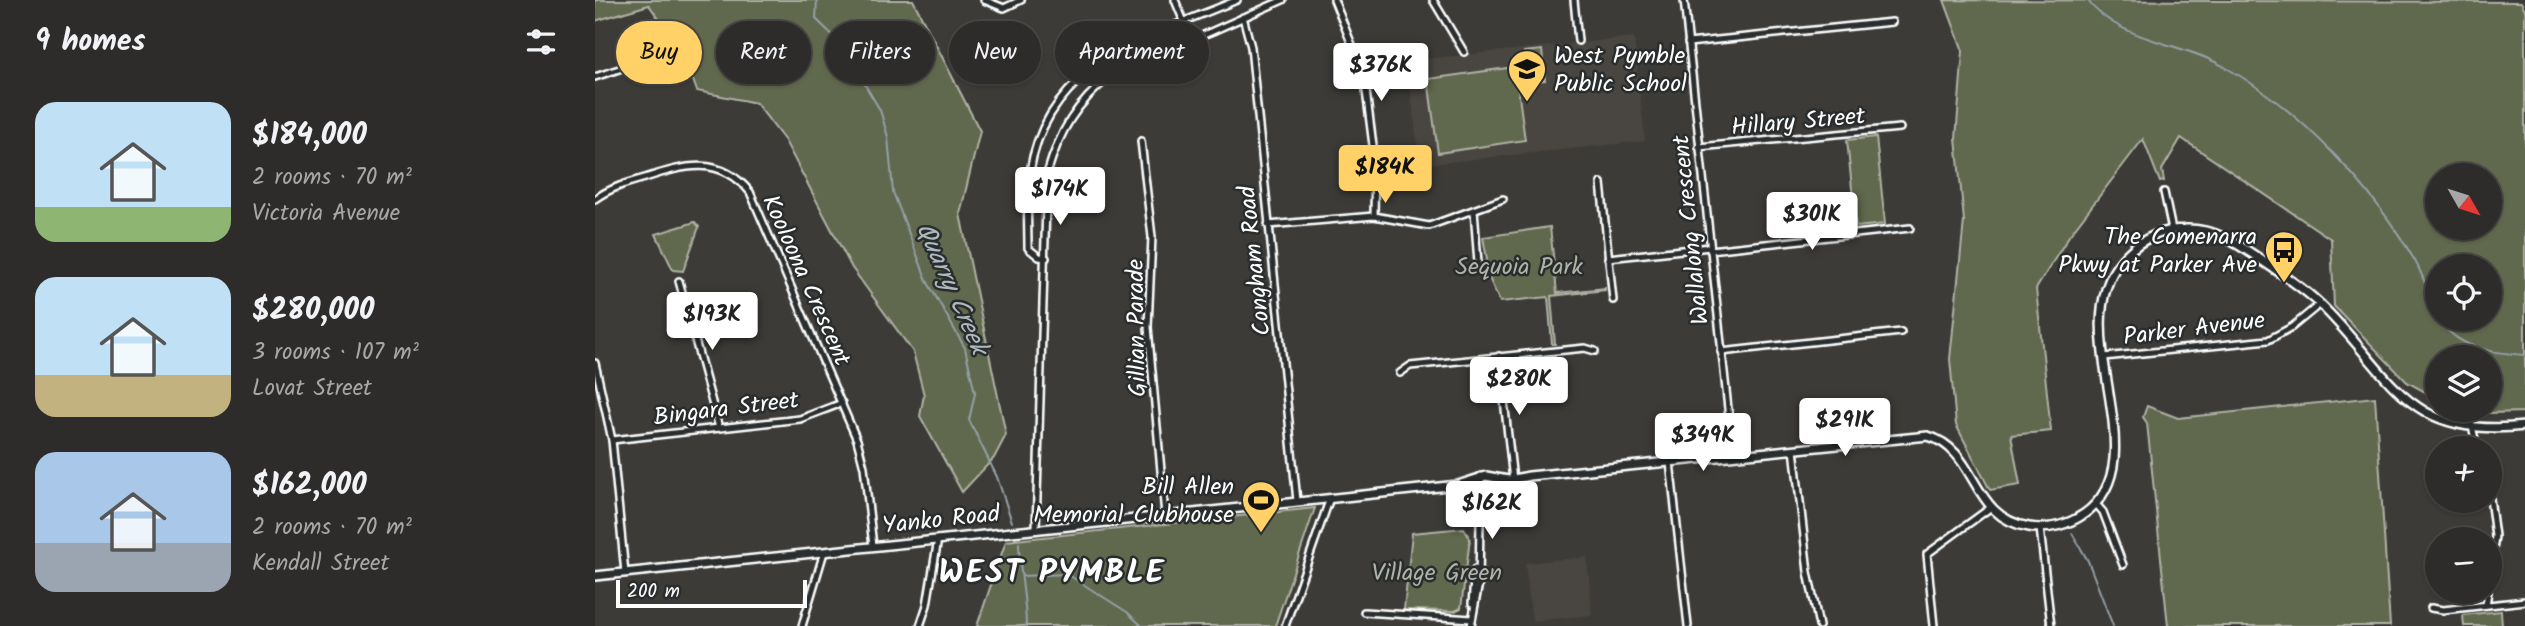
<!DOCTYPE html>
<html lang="en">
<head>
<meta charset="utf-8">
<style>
	body { margin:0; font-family:Kalam,sans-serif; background:#3a3836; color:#f1f3f6; height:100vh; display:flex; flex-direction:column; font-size:26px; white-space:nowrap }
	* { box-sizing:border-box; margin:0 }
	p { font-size:23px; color:#a7a7a8 }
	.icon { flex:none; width:38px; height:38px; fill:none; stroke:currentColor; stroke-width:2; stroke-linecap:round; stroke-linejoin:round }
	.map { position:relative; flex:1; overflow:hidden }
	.sheet { display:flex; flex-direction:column; background:#2e2c2a; width:595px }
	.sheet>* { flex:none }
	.hud { position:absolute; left:21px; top:21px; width:665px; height:63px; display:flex; gap:14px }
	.needle { width:46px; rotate:129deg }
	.buttons { position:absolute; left:1830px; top:163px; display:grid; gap:14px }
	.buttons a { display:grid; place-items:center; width:77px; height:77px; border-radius:50%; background:#2e2c2a; box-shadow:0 2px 5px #0004,0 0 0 2px #494847; font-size:35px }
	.scale { position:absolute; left:21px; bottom:18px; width:191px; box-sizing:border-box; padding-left:7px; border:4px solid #fff; border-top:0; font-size:19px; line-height:24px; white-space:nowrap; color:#fff; -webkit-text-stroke:5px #2a2d2e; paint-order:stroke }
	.price { position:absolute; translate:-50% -60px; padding:0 16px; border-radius:7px; background:#fff; color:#222; font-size:23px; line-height:46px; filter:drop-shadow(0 2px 4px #0008) }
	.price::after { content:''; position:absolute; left:50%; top:42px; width:21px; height:16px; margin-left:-10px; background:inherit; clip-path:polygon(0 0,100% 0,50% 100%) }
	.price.active { background:#ffd166; color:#111 }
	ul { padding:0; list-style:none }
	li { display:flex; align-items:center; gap:21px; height:175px; padding:0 35px }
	li span { display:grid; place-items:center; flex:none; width:196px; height:140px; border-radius:21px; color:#555 }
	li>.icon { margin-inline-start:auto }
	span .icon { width:84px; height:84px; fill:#fffc; stroke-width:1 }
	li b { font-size:30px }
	h2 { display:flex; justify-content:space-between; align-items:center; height:84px; padding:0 35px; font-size:30px }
	.chip { padding:0 24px; border-radius:32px; background:#2e2c2a; box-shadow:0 2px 5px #0004,0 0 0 2px #494847; font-size:24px; line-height:63px }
	.chip.active { background:#ffd166; color:#111 }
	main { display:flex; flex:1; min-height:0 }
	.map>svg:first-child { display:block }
	.built { fill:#4a453f }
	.green { fill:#61674d; stroke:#b0b3a6; stroke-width:2; fill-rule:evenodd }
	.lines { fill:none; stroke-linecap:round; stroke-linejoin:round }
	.stream { stroke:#94a1a9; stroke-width:2 }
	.street-casing { stroke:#fff; stroke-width:10 }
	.secondary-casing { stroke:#fff; stroke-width:12 }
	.street { stroke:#2a2d2e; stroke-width:5 }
	.secondary { stroke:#2a2d2e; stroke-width:7 }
	.labels { text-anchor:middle; stroke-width:5; stroke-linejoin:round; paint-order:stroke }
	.poi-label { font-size:24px; fill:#fff; stroke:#2a2d2e; text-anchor:end }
	.street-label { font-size:24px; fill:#fff; stroke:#2a2d2e }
	.park-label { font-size:24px; fill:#b0b3a6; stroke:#2a2d2e }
	.water-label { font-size:26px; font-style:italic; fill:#aeb9bf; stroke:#2a2d2e }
	.district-label { font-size:32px; font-weight:bold; letter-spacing:2px; fill:#fff; stroke:#2a2d2e }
</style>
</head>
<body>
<main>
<section class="sheet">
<h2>9 homes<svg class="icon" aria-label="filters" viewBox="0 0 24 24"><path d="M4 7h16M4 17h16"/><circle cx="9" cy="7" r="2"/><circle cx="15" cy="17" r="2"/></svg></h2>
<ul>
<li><span style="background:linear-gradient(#bfe0f5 75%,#8fb573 0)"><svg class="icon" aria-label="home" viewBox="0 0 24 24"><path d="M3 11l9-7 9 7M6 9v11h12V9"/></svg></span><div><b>$184,000</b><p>2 rooms · 70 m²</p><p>Victoria Avenue</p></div></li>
<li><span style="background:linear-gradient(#bfe0f5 70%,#c2b280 0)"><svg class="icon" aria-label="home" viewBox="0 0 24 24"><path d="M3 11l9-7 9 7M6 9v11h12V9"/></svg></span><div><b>$280,000</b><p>3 rooms · 107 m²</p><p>Lovat Street</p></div></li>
<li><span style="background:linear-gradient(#a9c7e8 65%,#9aa5b1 0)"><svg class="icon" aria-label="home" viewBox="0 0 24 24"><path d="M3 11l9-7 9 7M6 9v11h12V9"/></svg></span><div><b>$162,000</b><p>2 rooms · 70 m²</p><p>Kendall Street</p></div></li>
</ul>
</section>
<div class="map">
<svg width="1930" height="626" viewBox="0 0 1930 626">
	<rect width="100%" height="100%" fill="#3d3b38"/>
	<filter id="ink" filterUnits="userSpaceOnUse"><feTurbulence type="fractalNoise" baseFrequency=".0143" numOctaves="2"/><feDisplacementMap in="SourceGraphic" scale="14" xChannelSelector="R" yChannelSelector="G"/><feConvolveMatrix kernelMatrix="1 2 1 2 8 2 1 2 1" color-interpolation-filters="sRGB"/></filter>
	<g filter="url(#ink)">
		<g class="built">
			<polygon points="1039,37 1050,141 825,165 812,61"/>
			<polygon points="992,557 997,615 937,621 930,563"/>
		</g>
		<g class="green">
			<polygon points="0,0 318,0 385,131 365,214 411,435 399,458 367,492 325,416 329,395 318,352 257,268 190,141 161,103 102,91 88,53 54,5 0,21"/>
			<path d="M1349,0L1926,2L1930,10V412L1892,413L1879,410H1895V357H1843V399L1812,382L1739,306L1736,239L1586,138L1567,170L1569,181L1565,182L1548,139L1474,236L1441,289L1456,431L1416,435L1425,485L1395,490L1361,425L1355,359L1369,221L1361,138L1368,51ZM1843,175H1895V228H1843ZM1843,266H1895V318H1843Z"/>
			<polygon points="947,50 950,80 931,82 929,52"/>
			<polygon points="920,67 930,140 843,153 833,79"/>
			<polygon points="1281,137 1290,224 1261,227 1252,140"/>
			<polygon points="100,222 104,227 88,271 78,270 61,234"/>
			<polygon points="955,227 962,293 1010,288 1010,290 956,296 960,344 957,344 953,297 905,302 889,267 892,259 888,237"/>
			<polygon points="1780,397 1795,626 1573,626 1552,423 1548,417 1552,406 1583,418"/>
			<polygon points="720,508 680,626 382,626 411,541"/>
			<polygon points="869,528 875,539 866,608 860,611 809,610 817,533"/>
			<polygon points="1906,611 1907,626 1869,626 1868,615"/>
		</g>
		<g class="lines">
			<g class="stream">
				<polyline points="222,0 221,19 258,55 263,73 285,110 293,137 298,192 332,281 370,348 380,393 374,420 402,477 417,522"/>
				<path d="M1492,0C1525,42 1584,41 1628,66C1703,107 1778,188 1820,261C1830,278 1834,298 1843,315"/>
				<path d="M1844,318C1860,349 1900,353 1930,355"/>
				<polyline points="1477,533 1493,561 1518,626"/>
				<path d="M424,543C424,571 431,598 431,626"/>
				<polyline points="427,576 472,574 532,612 547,626"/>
			</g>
			<defs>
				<g id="street">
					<polyline points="389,0 409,8 426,0"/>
					<polyline points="580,0 596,39"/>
					<polyline points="739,0 769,75 780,161 779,216"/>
					<polyline points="838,0 869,52"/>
					<polyline points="979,0 983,41"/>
					<polyline points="1089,0 1138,455"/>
					<polyline points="648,17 656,47 702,501"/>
					<polyline points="1093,43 1297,22"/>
					<polyline points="0,77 42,63"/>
					<polyline points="546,141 557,237 553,327 570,515"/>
					<polyline points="1104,147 1305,128"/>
					<polyline points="1006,183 1018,300"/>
					<polyline points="1569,192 1577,230"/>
					<path d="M0,199C15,188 32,183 50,178C90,165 125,155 155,192L262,440L269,467L278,546"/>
					<polyline points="879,210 883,263"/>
					<polyline points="673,225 779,216 834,226 908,199"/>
					<polyline points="1115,250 1315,228"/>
					<path d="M451,258L444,257L433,248C433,223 431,197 435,172C451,64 554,37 642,0"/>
					<polyline points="1013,258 1115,247"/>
					<polyline points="84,281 124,428"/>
					<polyline points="1126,352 1306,332"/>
					<polyline points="904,356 918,480"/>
					<polyline points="1509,357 1673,340 1697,327 1725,304"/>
					<polyline points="0,363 17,440 30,573"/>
					<polyline points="805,373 815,366 990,348 1000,351"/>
					<polyline points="1877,426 1882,448"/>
					<polyline points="17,440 205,419 247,403"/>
					<polyline points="1199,449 1213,572 1224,626"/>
					<polyline points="1075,462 1093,626"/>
					<polyline points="884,491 886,514"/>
					<polyline points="1895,498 1900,536 1895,573"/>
					<polyline points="1501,504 1508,512 1528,565"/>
					<path d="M441,528L452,174C464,132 481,103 516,76L688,0"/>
					<polyline points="1445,528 1456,626"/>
					<polyline points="877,604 880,569"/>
					<polyline points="1891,605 1893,592"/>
					<polyline points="1836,608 1848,610 1930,601"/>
					<polyline points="769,612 877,619"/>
					<polyline points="207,626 229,552"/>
					<polyline points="325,626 332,605 343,539"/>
					<polyline points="690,626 735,498"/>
					<polyline points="876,626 884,583 885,522 895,492"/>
					<polyline points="1339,626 1332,554 1395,508"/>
				</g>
				<g id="secondary">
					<path d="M886,477L882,488L891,493L914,480L934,476L1333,436C1384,451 1374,517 1434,527C1453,530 1473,525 1489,514C1568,458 1460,323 1533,253C1548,238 1569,229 1590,229C1618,228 1640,242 1662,257C1683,272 1707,286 1725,304C1797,374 1809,440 1930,426"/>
					<polyline points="0,576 863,485 891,476 913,480"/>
				</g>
			</defs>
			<use href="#street" class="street-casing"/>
			<use href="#secondary" class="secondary-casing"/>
			<use href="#street" class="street"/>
			<use href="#secondary" class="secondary"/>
		</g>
	</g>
	<defs>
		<symbol id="school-pin" viewBox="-11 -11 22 30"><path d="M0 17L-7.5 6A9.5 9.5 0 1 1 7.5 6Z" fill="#ffd166" stroke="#2a2d2e"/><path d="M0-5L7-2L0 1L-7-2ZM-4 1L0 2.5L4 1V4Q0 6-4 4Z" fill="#111"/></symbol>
		<symbol id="bus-pin" viewBox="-11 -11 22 30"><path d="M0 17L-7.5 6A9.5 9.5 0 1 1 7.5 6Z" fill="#ffd166" stroke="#2a2d2e"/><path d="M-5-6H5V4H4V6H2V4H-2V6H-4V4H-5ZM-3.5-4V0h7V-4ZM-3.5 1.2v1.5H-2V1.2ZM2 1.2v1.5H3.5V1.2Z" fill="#111"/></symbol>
		<symbol id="stadium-pin" viewBox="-11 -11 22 30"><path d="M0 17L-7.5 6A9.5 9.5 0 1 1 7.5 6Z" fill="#ffd166" stroke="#2a2d2e"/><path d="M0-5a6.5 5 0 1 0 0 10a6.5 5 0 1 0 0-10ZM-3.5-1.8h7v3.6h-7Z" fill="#111"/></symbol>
	</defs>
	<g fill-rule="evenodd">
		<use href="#school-pin" x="910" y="47" width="44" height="60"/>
		<use href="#bus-pin" x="1667" y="228" width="44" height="60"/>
		<use href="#stadium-pin" x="644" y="478" width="44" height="60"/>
	</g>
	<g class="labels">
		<g class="poi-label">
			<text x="959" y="63" text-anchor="start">West Pymble<tspan x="959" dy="28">Public School</tspan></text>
			<text x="1662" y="244">The Comenarra<tspan x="1662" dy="28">Pkwy at Parker Ave</tspan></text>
			<text x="639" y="494">Bill Allen<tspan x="639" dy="28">Memorial Clubhouse</tspan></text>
		</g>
		<g class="street-label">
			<text transform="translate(1203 121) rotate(-5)" y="8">Hillary Street</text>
			<text transform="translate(1095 230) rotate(-96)" y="8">Wallalong Crescent</text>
			<text transform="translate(659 261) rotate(-96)" y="8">Congham Road</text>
			<text transform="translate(212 280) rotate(66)" y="8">Kooloona Crescent</text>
			<text transform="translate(541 328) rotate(-91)" y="8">Gillian Parade</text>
			<text transform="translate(1599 328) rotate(-7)" y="8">Parker Avenue</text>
			<text transform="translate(131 408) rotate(-7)" y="8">Bingara Street</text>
			<text transform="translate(346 519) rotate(-6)" y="8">Yanko Road</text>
		</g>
		<g class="park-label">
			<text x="924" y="274">Sequoia Park</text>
			<text x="842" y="580">Village Green</text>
		</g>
		<g class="water-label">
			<text transform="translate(358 288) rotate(66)" y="9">Quarry Creek</text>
		</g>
		<g class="district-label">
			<text x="457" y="582">WEST PYMBLE</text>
		</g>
	</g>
</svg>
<div class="buttons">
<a><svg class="needle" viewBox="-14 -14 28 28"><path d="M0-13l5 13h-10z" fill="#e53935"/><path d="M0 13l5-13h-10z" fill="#a7a7a8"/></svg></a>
<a><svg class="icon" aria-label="locate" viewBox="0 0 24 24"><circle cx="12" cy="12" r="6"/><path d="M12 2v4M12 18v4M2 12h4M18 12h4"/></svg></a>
<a><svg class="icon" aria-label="layers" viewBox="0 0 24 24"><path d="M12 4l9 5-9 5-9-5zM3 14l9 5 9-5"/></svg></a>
<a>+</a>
<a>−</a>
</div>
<div class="scale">200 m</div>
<b class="price" style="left:786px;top:103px">$376K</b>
<b class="price active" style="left:790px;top:205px">$184K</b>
<b class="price" style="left:465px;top:227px">$174K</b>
<b class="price" style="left:1217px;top:252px">$301K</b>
<b class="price" style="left:117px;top:352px">$193K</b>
<b class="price" style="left:924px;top:417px">$280K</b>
<b class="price" style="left:1250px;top:458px">$291K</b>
<b class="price" style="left:1108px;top:473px">$349K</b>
<b class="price" style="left:897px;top:541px">$162K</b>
<div class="hud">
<a class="chip active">Buy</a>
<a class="chip">Rent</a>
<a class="chip">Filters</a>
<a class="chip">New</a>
<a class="chip">Apartment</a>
</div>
</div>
</main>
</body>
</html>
